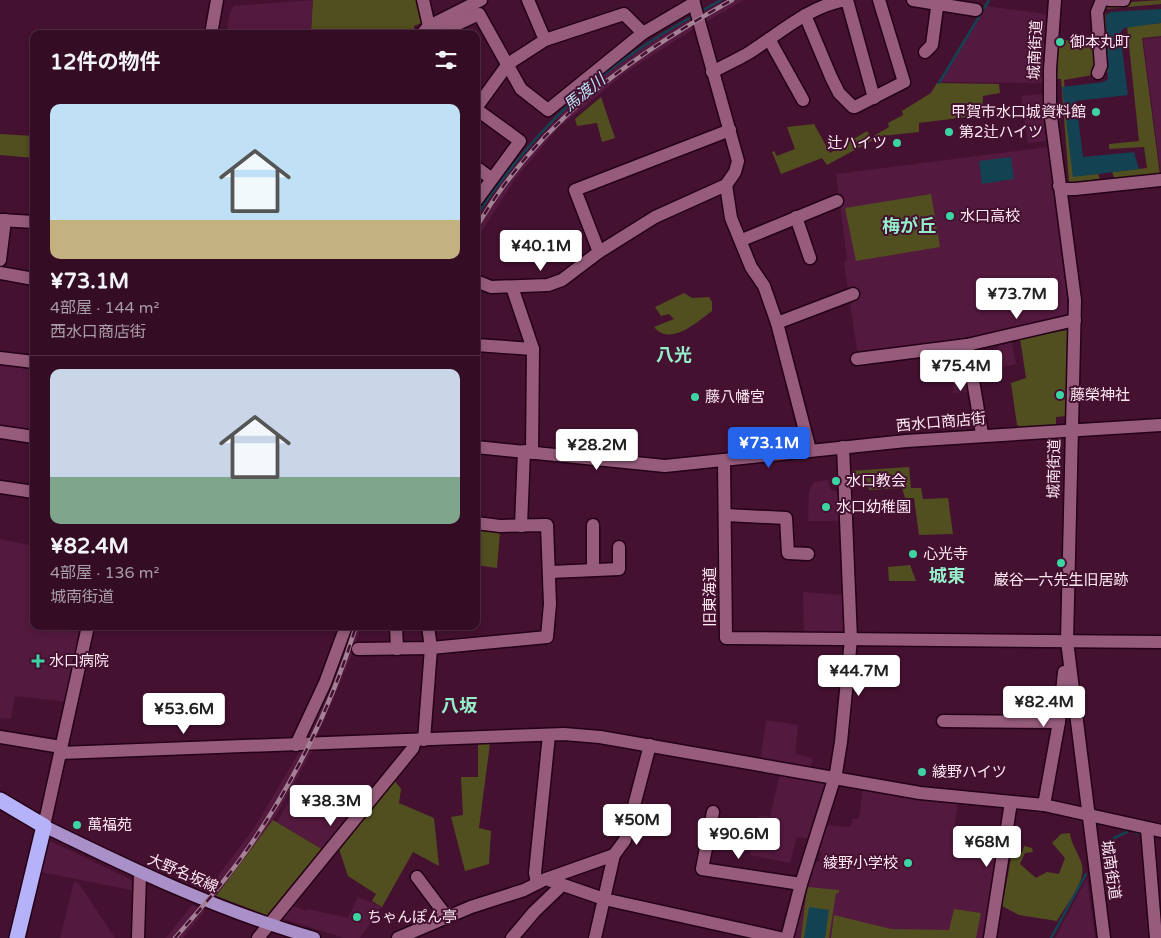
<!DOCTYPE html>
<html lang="ja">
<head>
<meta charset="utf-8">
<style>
	body { margin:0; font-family:"Varela Round","Noto Sans JP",sans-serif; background:#3c162d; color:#f1f3f6; height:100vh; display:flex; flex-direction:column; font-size:19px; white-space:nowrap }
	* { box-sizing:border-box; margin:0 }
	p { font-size:16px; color:#a99ca7 }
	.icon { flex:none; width:28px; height:28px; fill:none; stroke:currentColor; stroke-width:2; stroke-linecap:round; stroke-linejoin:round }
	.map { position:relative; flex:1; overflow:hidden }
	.panel { position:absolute; left:30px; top:30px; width:450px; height:600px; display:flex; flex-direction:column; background:#340d25; border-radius:10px; box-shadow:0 2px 8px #0003,0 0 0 1px #4e2d42 }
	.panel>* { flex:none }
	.price { position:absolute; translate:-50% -42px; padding:0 11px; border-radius:5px; background:#fff; color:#222; font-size:16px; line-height:32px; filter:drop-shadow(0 1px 2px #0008) }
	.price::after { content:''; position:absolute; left:50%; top:30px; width:15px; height:11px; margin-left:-8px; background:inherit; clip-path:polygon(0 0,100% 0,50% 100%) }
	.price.current { background:#2563eb; color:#fff }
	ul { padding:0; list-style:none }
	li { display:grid; align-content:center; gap:10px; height:265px; padding:0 20px }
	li+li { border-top:1px solid #4e2d42 }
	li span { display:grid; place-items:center; height:155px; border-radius:10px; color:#555 }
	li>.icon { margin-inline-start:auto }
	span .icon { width:90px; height:90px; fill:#fffc; stroke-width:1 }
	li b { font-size:21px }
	h2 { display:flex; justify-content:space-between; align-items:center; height:60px; padding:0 20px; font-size:21px }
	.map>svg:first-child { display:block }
	.built { fill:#54193e }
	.green { fill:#514f1f }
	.water { fill:#134253 }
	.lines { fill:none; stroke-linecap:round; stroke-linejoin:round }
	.stream { stroke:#134253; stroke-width:2.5 }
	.minor-casing { stroke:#250117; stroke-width:15 }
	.major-casing { stroke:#250117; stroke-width:15 }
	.highway-casing { stroke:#250117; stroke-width:18 }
	.minor { stroke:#975c7c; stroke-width:12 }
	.major { stroke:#aa90c8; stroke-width:12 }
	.highway { stroke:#b6b2fa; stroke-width:15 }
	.rail-casing { stroke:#a58196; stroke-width:4.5 }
	.rail { stroke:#451131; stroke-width:2.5; stroke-dasharray:8; stroke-linecap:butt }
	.poi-dot { fill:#3dd4a3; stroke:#451131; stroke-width:2 }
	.labels { text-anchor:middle; stroke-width:4; stroke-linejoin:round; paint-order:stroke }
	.poi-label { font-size:15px; fill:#fde8f2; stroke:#451131; text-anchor:start }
	.street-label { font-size:15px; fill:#fde8f2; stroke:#451131 }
	.water-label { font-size:16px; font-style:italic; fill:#bde7f9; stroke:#451131 }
	.quarter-label { font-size:18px; font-weight:bold; fill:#95eeca; stroke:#451131 }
</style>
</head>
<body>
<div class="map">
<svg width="1161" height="938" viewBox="0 0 1161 938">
	<rect width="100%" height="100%" fill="#451131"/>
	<g class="built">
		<polygon points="313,0 311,34 226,34 230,12 234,6"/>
		<polygon points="726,0 744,0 702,24 699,15"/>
		<polygon points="985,6 1046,14 1042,83 939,82"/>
		<polygon points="692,18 695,28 625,73 562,125 558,117 606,74 648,44"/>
		<polygon points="1161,37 1161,174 1143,39"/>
		<polygon points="1043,94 1048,141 1028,143 1021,96"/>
		<polygon points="554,121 557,129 516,178 476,240 476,223 502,182"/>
		<polygon points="1048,147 1064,258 1068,318 966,341 858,356 844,263 847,259 836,174"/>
		<polygon points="1011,338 1016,364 1003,367 997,341"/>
		<polygon points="963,348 970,392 954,393 949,351"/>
		<polygon points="0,361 34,366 34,400 30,432 0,431"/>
		<polygon points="828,480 831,490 844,493 844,521 808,521 809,491 814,482"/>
		<polygon points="0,539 34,546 34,626 84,626 67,702 15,696 11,719 0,718"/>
		<polygon points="803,592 845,595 846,634 804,634"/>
		<polygon points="352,626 361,626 350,659 315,741 306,741 333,681"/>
		<polygon points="766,720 798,725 795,754 812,758 811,770 760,761"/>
		<polygon points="301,749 313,749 274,819 216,896 206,892 254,828"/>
		<polygon points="780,773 826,782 827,785 810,839 797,837 790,863 750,855 759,815 770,817"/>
		<polygon points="297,787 352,819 325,851 277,822"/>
		<polygon points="863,787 958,802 952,843 1002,850 987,938 794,938 813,864 820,861 821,853 818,849 825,825 851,827 852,819 859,819"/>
		<polygon points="50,841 136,882 135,891 37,871 45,845"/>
		<polygon points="1087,878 1095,938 1055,938"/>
		<polygon points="74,882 78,882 115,938 60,938"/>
		<polygon points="358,897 382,907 360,938 344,938 281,918 290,904 306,911 308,909 348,918"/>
		<polygon points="192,905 205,911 183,938 166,938"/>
	</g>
	<g class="green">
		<polygon points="313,0 421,0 426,21 414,26 414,34 311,34"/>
		<polygon points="1161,0 1161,4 1105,9 1109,72 1064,80 1073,175 1098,174 1100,179 1069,183 1061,79 1057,79 1059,40 1101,41 1100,4"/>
		<polygon points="1161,23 1161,36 1142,38 1160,175 1115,180 1112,172 1147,168 1144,147 1109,149 1109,144 1139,141 1127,26"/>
		<polygon points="937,83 999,84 1000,93 983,96 982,115 919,123 919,132 872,137 889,127 888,123 903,115 902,111 931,93"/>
		<polygon points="601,97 615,138 602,142 597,123 577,126 575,119"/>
		<polygon points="814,124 830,153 867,131 873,140 827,165 822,158 781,174 772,152 774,151 777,156 795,149 787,127"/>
		<polygon points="0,134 34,136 34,158 0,155"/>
		<polygon points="931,194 940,247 856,261 845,208"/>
		<path d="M684,293L692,298L709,297L712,302V311C697,322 670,347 654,327L674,319L669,314L661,316L655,307Z"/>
		<polygon points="1068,330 1067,416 1056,417 1056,425 1020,427 1017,425 1011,383 1026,378 1020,338"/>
		<polygon points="909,467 911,488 921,488 923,499 948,498 953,534 919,535 914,498 905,498 902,488 869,490 866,478 851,478 850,471"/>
		<polygon points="476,527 500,531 497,568 476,565"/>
		<polygon points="910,565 916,581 889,581 888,567"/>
		<polygon points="478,743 490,743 479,828 491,831 489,864 465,871 451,817 463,815 461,777 478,777"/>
		<polygon points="395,781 401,789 399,803 434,818 439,866 413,852 382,907 372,901 376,894 348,876 338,846"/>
		<polygon points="273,820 325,851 269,916 216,896"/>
		<path d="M1070,833C1071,845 1079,853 1082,865C1086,883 1065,906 1057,921L1019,915L1002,906L1012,853H1022L1024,846L1032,848L1033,852L1025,853L1020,864L1036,878L1047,872L1059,874L1065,858L1052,843L1061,834Z"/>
		<polygon points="807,887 839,890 839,893 836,893 829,938 801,938"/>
		<polygon points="954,909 981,913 976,938 831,938 834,915 891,929 949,930"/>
	</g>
	<g class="water">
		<polygon points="1161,9 1161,23 1124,28 1120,33 1128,95 1076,101 1083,157 1134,152 1139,169 1073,177 1062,87 1104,82 1108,79 1106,15 1110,12"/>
		<polygon points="1011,157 1014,179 982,184 979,161"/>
		<polygon points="809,907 829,910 825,938 804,938"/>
	</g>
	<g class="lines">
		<g class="stream">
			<polyline points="700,12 721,0"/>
			<polyline points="939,83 989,0"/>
			<path d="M476,216C536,127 599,68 693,16"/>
			<polyline points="1136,833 1140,833"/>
			<polyline points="1114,838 1127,832"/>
			<polyline points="1051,938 1086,874"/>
		</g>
		<defs>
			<g id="minor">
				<polyline points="423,0 429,26"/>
				<polyline points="528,0 545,40"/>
				<polyline points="847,0 874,98"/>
				<polyline points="913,0 976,10"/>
				<polyline points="1055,0 1050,69 1050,110 1075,300 1067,641 1104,938"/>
				<polyline points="1109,0 1124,0"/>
				<polyline points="805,15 831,77 839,93 853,107 855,107 904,82 879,0"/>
				<polyline points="211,34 217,0"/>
				<polyline points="422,34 429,26 481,0"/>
				<polyline points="436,34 479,14 521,89 548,110 643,33 694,3"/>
				<polyline points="769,39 803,100"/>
				<polyline points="925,52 932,45 938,0"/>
				<path d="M712,72C724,66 736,60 747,54C779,34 807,7 845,0"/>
				<polyline points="1098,73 1101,66 1097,12 1102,0"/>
				<polyline points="476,108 508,64 545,40 624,14 643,33"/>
				<polyline points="476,109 520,141 476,201"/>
				<polyline points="476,167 492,179"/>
				<polyline points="726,185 731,218 751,267 764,286 777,323 810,450"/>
				<polyline points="1059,186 1063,189 1075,189 1161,180"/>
				<polyline points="796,217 810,258"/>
				<polyline points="0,220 34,222"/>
				<polyline points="742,240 837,201"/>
				<polyline points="599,252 575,190 730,130"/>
				<polyline points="0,260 5,220"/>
				<polyline points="0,273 34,279"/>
				<polyline points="476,281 491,287 548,285 562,280 599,252 655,217 726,185 735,172 738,161 693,0"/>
				<polyline points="512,287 533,349 532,453"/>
				<polyline points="777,323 853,294"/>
				<polyline points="476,345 533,349"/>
				<polyline points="967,345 982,434"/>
				<polyline points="0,358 34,362"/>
				<polyline points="857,359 967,345 1075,320"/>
				<polyline points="0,432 34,437"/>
				<polyline points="476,447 665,466 906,441 1161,425"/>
				<polyline points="724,461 726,638 1161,642"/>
				<polyline points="0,487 34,492"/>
				<polyline points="726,515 786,518 788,553 808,554"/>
				<polyline points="593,525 593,570"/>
				<polyline points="521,526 524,451"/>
				<polyline points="550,572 619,569 619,547"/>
				<polyline points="396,626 397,649"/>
				<polyline points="358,649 431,648 547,637 550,604 547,525 500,526 476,523"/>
				<polyline points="943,721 1059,722"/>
				<polyline points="0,737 61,747"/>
				<polyline points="424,740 431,648 428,626"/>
				<polyline points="296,745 325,683 346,626"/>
				<polyline points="60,753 564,734 600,737 920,793 1044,805 1161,831"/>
				<polyline points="1044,805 1059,722 1064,672"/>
				<polyline points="713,812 702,869 801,884"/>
				<polyline points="44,826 88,626"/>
				<polyline points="1147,829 1156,938"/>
				<polyline points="417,877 447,917"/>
				<polyline points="546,879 614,855"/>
				<polyline points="537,883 535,873 549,735"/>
				<polyline points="138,938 140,874"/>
				<polyline points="258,938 413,748 415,740"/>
				<polyline points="398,938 471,907 524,890 546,879 604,899 780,938"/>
				<polyline points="512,938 534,912 561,886"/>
				<polyline points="595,938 614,855 625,840 650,745"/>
				<polyline points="787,938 801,884 836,773 841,742 851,639 843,447"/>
				<polyline points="990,938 1011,802"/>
			</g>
			<path id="major" d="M44,826C132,869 219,911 314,938"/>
			<polyline id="highway" points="0,800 44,826 17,938"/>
		</defs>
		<use href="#minor" class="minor-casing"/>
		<use href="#major" class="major-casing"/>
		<use href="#highway" class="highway-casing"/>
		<use href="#minor" class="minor"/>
		<use href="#major" class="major"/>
		<use href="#highway" class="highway"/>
		<defs>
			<g id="rail">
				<path d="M476,228C537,123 628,58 732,0"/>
				<path d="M175,938C197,913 219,888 239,861C290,791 331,709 356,626"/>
			</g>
		</defs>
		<use href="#rail" class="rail-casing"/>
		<use href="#rail" class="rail"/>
	</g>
	<g class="poi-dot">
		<circle cx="1060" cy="42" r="5"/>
		<circle cx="1096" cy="112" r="5"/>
		<circle cx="949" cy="132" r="5"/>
		<circle cx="897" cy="143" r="5"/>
		<circle cx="950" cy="216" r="5"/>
		<circle cx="1060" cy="395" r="5"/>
		<circle cx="695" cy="397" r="5"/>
		<circle cx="836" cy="481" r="5"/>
		<circle cx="826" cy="507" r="5"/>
		<circle cx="913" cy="554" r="5"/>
		<circle cx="1061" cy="563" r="5"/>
		<path d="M35.5 653.5h5v5h5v5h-5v5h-5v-5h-5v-5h5z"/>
		<circle cx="922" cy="772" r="5"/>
		<circle cx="77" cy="825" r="5"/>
		<circle cx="908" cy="863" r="5"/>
		<circle cx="357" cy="917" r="5"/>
	</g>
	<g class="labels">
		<g class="poi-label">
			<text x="1070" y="47">御本丸町</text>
			<text x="1086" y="117" text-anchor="end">甲賀市水口城資料館</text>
			<text x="959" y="137">第2辻ハイツ</text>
			<text x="887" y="148" text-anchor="end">辻ハイツ</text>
			<text x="960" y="221">水口高校</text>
			<text x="1070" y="400">藤榮神社</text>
			<text x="705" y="402">藤八幡宮</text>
			<text x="846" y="486">水口教会</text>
			<text x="836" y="512">水口幼稚園</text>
			<text x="923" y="559">心光寺</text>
			<text x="1061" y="585" text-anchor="middle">巌谷一六先生旧居跡</text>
			<text x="49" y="666">水口病院</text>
			<text x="932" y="777">綾野ハイツ</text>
			<text x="87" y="830">萬福苑</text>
			<text x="898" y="868" text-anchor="end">綾野小学校</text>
			<text x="367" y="922">ちゃんぽん亭</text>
		</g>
		<g class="street-label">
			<text transform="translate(1035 50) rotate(-87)" y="5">城南街道</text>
			<text transform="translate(941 422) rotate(-5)" y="5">西水口商店街</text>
			<text transform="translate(1054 469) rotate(-89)" y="5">城南街道</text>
			<text transform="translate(710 597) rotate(-90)" y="5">旧東海道</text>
			<text transform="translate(1111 870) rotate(82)" y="5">城南街道</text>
			<text transform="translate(183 873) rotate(23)" y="5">大野名坂線</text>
		</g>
		<g class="water-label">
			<text transform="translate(584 92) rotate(-39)" y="6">馬渡川</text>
		</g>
		<g class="quarter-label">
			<text x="909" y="232">梅が丘</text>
			<text x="674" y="361">八光</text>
			<text x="947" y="582">城東</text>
			<text x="459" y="712">八坂</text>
		</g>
	</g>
</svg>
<b class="price" style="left:541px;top:272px">¥40.1M</b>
<b class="price" style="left:1017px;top:320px">¥73.7M</b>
<b class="price" style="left:961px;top:392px">¥75.4M</b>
<b class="price current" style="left:769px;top:469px">¥73.1M</b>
<b class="price" style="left:597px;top:471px">¥28.2M</b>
<b class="price" style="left:859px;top:697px">¥44.7M</b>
<b class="price" style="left:1044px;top:728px">¥82.4M</b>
<b class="price" style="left:184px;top:735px">¥53.6M</b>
<b class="price" style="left:331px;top:827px">¥38.3M</b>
<b class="price" style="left:637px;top:846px">¥50M</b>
<b class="price" style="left:739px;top:860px">¥90.6M</b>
<b class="price" style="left:987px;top:868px">¥68M</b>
<section class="panel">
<h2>12件の物件<svg class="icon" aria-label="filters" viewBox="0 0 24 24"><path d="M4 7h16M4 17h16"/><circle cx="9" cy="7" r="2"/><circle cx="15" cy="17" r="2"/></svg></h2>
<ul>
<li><span style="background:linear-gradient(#bfe0f5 75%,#c2b280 0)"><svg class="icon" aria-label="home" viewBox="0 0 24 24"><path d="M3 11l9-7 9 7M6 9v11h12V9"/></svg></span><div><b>¥73.1M</b><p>4部屋 · 144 m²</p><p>西水口商店街</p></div></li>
<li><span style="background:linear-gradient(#c9d6e8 70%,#7fa58c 0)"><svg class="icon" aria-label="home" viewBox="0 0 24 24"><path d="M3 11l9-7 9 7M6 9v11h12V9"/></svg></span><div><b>¥82.4M</b><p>4部屋 · 136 m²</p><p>城南街道</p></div></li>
</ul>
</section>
</div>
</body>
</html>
